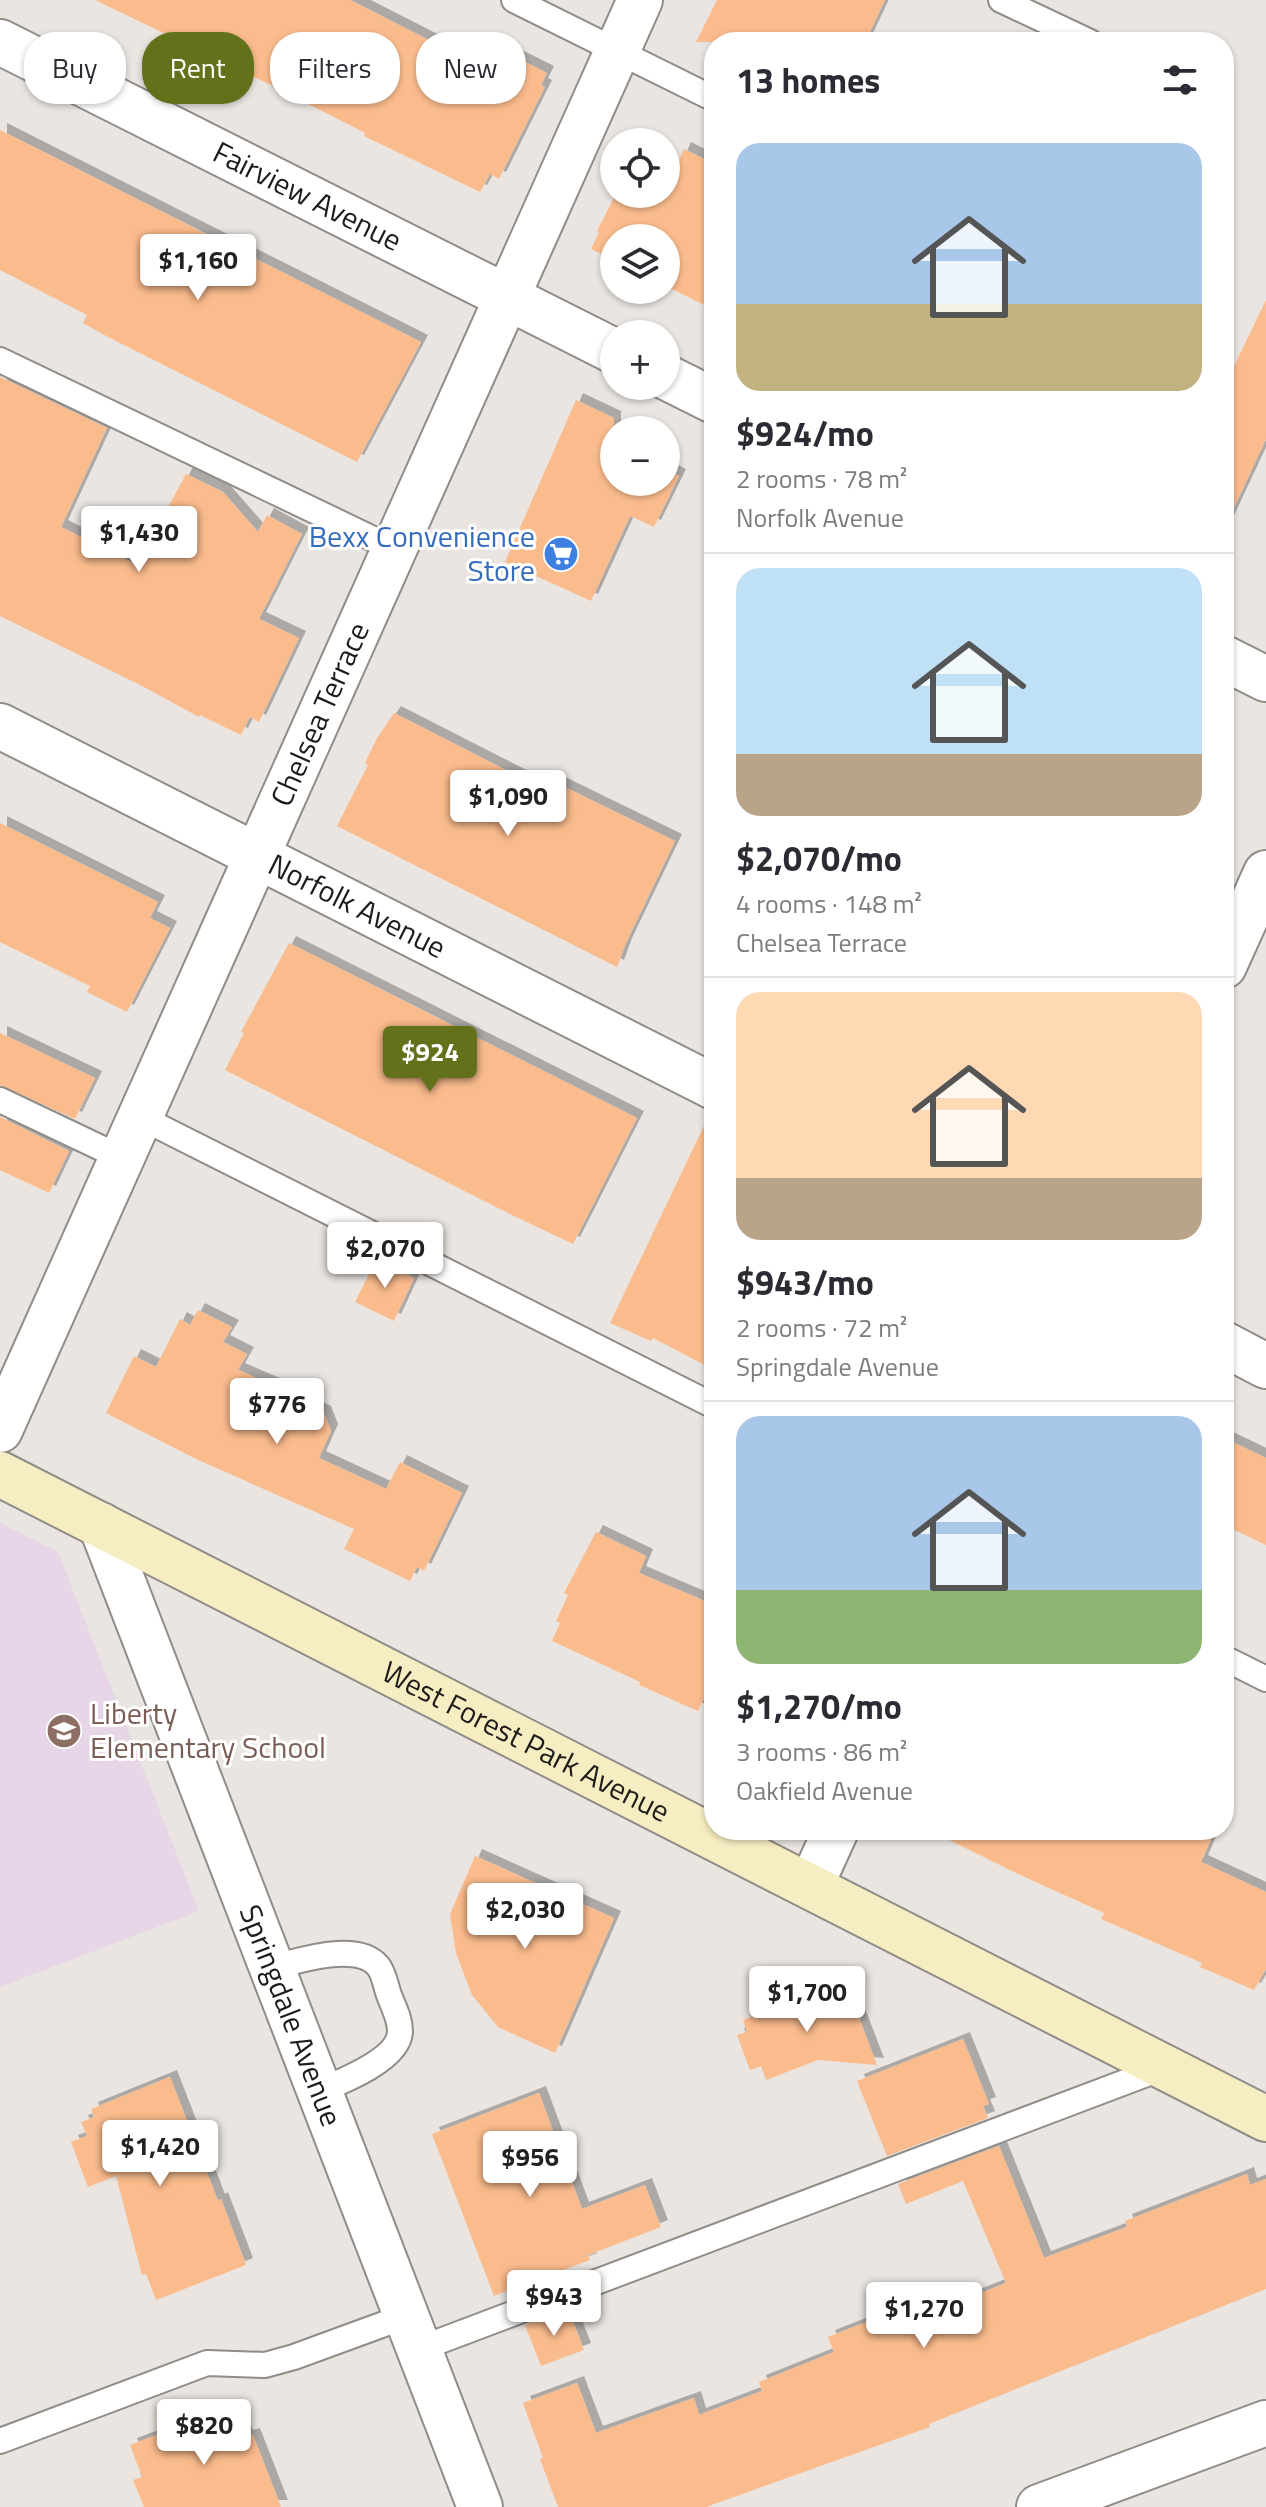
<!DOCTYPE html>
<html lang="en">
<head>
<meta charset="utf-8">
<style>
	body { margin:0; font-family:"Titillium Web",sans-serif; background:#f7f7f7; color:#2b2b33; height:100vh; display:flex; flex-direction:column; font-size:30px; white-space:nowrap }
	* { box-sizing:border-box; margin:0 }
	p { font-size:26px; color:#7c7c81 }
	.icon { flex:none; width:44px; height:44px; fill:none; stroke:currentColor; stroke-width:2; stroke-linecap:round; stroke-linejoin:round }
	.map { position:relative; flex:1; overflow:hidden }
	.drawer { position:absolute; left:704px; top:32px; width:530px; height:1808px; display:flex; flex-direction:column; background:#fff; border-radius:32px; box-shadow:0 2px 6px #0004 }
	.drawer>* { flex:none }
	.hud { position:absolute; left:24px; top:32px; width:560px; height:72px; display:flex; gap:16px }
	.fabs { position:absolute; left:600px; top:128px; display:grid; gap:16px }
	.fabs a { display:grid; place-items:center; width:80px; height:80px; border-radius:50%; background:#fff; box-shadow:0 2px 6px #0004; font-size:40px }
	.price { position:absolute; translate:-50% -68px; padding:0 18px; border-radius:8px; background:#fff; color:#222; font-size:26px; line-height:52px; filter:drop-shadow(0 2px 4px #0008) }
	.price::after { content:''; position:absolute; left:50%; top:48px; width:24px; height:18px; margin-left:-12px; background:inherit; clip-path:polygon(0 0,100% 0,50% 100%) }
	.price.current { background:#64711b; color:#fff }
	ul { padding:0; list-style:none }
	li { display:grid; align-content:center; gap:16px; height:424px; padding:0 32px }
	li+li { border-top:2px solid #e1e1e2 }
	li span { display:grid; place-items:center; height:248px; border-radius:24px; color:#555 }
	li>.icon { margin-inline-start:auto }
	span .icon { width:144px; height:144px; fill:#fffc; stroke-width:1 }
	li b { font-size:34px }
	h2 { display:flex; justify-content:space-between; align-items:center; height:96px; padding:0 32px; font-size:34px }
	.pill { padding:0 28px; border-radius:32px; background:#fff; box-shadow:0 2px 6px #0004; font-size:28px; line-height:72px }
	.pill.current { background:#64711b; color:#fff }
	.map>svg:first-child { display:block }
	.education { fill:#e7d6e8 }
	.building { fill:#fbbc8d; filter:url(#shadow) }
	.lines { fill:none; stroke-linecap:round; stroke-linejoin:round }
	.lane-casing { stroke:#908c88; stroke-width:28 }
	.street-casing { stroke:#908c88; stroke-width:48 }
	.secondary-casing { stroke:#908c88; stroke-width:48 }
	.lane { stroke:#fff; stroke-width:24 }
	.street { stroke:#fff; stroke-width:44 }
	.secondary { stroke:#f7edc2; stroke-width:44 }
	.labels { text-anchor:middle; stroke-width:6; stroke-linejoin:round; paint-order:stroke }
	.street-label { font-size:30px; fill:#1e1c1b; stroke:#fff }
	.shop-label { font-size:30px; fill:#366cbe; stroke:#fff; text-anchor:end }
	.education-label { font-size:30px; fill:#785e54; stroke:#fff; text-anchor:start }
</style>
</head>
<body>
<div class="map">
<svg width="1266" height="2507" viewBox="0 0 1266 2507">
	<defs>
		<filter id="shadow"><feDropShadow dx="7" dy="-7" stdDeviation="0" flood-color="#0004"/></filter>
	</defs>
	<rect width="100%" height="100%" fill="#eae5e1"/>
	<polygon class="education" points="0,1523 58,1552 199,1911 0,1987"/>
	<g class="building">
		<polygon points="95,0 350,0 462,57 471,39 504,55 505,52 547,73 541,85 545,87 499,179 490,174 480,192 364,136 365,133 277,88"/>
		<polygon points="717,0 885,0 865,42 696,42"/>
		<polygon points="0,130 421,342 357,462 108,337 83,323 87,315 0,270"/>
		<polygon points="684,149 714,164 714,310 666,286 666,238 614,238 614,260 591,249 599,232 597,231 616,194 666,194 666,176 671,178"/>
		<polygon points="1266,300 1266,439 1224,529 1224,387"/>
		<polygon points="0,377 107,428 61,527 137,565 186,474 223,492 258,532 267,515 302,534 259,619 299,638 259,722 250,717 241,735 200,715 199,717 144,687 0,616"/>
		<polygon points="576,400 614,418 614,482 666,482 666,469 679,476 654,527 630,516 591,601 505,562"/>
		<polygon points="394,713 541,788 546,778 675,841 625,945 617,967 337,826 368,765 365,763 377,738"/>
		<polygon points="0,823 158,902 150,918 170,928 127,1012 87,992 90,986 0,942"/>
		<polygon points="289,943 637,1118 573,1244 514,1216 225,1070 244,1033 241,1032"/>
		<polygon points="0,1033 95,1078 75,1119 0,1085"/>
		<polygon points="711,1111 714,1112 714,1370 653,1338 651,1341 610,1323"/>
		<polygon points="0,1117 69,1151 49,1193 0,1170"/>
		<polygon points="376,1260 414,1278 394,1321 355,1302"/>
		<polygon points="198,1310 232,1327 223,1342 247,1354 238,1370 303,1398 301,1402 324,1413 331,1431 319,1458 386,1489 400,1462 462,1493 424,1571 417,1567 410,1581 344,1549 354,1529 196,1459 106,1413 134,1356 156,1367 180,1319 190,1325"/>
		<polygon points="1224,1438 1266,1458 1266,1545 1224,1525"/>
		<polygon points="596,1532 646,1556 639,1573 714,1605 714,1676 698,1711 639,1685 640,1682 552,1641 560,1623 556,1621 568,1595 564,1593"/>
		<polygon points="929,1830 1192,1830 1211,1839 1201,1862 1266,1892 1266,1969 1254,1990 1200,1967 1202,1963 1101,1919 1104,1913 1016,1873"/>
		<polygon points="475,1856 614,1918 555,2053 498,2027 472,1995 456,1953 450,1914"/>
		<polygon points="846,1984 877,2065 818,2060 766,2080 761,2066 750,2070 737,2035 747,2032 743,2020 826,1989"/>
		<polygon points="963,2039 989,2104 983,2106 988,2118 887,2156 857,2081"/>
		<polygon points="170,2077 218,2201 221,2199 246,2265 156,2300 146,2274 142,2275 116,2176 88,2187 71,2142 87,2136 81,2122 94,2117 91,2109"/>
		<polygon points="539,2093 582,2209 645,2185 661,2227 588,2255 590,2260 555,2273 558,2280 515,2297 512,2289 494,2296 432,2134"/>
		<polygon points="999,2146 1044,2258 1127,2227 1125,2221 1247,2174 1250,2185 1266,2179 1266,2289 929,2424 930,2427 706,2507 558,2507 540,2459 543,2458 523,2403 577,2383 596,2433 694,2398 699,2415 762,2391 759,2382 834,2352 828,2337 887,2314 892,2328 1006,2283 963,2181 906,2204 898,2184"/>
		<polygon points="568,2309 584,2350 541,2366 525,2325"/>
		<polygon points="234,2406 246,2437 253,2435 281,2507 144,2507 133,2480 142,2477 130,2445"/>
	</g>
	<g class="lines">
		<defs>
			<g id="lane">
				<polyline points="514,0 714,99"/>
				<polyline points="1001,0 1090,42"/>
				<polyline points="0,360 394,549"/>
				<polyline points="0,1100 122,1158"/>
				<polyline points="140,1117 714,1406"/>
				<polyline points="1224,1658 1266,1679"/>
				<path d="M271,1968C297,1961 357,1941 378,1966C384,1973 386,1987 389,1995C393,2006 400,2018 400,2031C400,2059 341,2082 319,2091"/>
				<polyline points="419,2349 1165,2067"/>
				<polyline points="0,2441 207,2363 265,2365 294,2357 406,2316"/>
			</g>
			<g id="street">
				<path id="s1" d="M0,42L614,351"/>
				<polyline points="666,377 714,401"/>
				<polyline points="1224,658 1266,679"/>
				<path id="s2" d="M0,726L714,1087"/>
				<polyline points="1224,966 1266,873"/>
				<polyline points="1224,1344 1266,1366"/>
				<path id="s3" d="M0,1430L640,0"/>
				<path id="s4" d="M101,1525L480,2507"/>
				<polyline points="811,1885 836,1830"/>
				<polyline points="1039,2507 1266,2423"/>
			</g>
			<g id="secondary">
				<path id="s5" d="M0,1474L1266,2119"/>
			</g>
		</defs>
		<use href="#lane" class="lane-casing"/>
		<use href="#street" class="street-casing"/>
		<use href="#secondary" class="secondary-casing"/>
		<use href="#lane" class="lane"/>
		<use href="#street" class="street"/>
		<use href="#secondary" class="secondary"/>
	</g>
	<defs>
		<symbol id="supermarket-disc" viewBox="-11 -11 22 22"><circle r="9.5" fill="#3f7fe0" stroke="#fff"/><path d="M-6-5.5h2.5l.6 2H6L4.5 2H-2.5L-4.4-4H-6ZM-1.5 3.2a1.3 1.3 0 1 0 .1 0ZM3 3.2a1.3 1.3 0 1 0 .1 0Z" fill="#fff"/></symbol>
		<symbol id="school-disc" viewBox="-11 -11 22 22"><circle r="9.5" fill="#8d6e63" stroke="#fff"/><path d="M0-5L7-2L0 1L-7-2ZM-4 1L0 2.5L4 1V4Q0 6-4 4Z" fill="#fff"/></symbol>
	</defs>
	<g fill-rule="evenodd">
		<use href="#supermarket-disc" x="541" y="534" width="40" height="40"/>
		<use href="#school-disc" x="44" y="1711" width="40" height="40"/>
	</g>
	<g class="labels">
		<g class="street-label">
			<text dy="10" stroke="none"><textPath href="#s1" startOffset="344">Fairview Avenue</textPath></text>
			<text dy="10" stroke="none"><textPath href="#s3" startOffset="784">Chelsea Terrace</textPath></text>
			<text dy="10" stroke="none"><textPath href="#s2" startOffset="400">Norfolk Avenue</textPath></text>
			<text dy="10" stroke="none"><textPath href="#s5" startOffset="590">West Forest Park Avenue</textPath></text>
			<text dy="10" stroke="none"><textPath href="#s4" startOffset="526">Springdale Avenue</textPath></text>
		</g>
		<g class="shop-label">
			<text x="535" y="547">Bexx Convenience<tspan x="535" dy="34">Store</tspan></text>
		</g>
		<g class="education-label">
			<text x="90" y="1724">Liberty<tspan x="90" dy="34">Elementary School</tspan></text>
		</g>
	</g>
</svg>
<div class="fabs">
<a><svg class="icon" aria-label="locate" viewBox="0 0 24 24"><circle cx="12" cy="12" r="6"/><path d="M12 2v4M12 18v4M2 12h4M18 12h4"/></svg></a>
<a><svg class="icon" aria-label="layers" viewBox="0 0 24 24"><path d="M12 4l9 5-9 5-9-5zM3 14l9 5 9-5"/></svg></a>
<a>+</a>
<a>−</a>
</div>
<b class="price" style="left:198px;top:302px">$1,160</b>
<b class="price" style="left:139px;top:574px">$1,430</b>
<b class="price" style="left:508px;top:838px">$1,090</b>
<b class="price current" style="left:430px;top:1094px">$924</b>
<b class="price" style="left:385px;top:1290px">$2,070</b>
<b class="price" style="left:277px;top:1446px">$776</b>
<b class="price" style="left:525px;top:1951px">$2,030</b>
<b class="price" style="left:807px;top:2034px">$1,700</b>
<b class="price" style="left:160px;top:2188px">$1,420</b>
<b class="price" style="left:530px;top:2199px">$956</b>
<b class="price" style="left:554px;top:2338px">$943</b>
<b class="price" style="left:924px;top:2350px">$1,270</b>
<b class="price" style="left:204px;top:2467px">$820</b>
<div class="hud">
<a class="pill">Buy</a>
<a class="pill current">Rent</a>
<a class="pill">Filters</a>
<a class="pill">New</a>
</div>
<section class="drawer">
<h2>13 homes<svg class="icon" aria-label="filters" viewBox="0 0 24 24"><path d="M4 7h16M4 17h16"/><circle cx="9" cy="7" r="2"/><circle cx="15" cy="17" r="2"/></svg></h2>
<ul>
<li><span style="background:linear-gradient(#a9c7e8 65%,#c2b280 0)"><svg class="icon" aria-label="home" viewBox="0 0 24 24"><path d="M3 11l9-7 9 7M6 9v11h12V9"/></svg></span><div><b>$924/mo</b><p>2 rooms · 78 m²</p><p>Norfolk Avenue</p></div></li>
<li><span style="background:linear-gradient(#bfe0f5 75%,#b9a48a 0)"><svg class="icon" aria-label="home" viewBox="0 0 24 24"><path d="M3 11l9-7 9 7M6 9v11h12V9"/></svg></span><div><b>$2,070/mo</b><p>4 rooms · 148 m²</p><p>Chelsea Terrace</p></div></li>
<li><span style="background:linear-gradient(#ffd9b3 75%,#b9a48a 0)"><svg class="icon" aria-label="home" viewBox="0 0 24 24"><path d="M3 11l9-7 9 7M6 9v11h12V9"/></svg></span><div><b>$943/mo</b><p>2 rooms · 72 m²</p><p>Springdale Avenue</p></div></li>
<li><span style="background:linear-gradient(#a9c7e8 70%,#8fb573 0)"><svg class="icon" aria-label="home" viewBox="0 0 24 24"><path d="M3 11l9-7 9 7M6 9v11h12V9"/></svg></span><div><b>$1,270/mo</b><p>3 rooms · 86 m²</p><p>Oakfield Avenue</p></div></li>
</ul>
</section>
</div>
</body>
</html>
